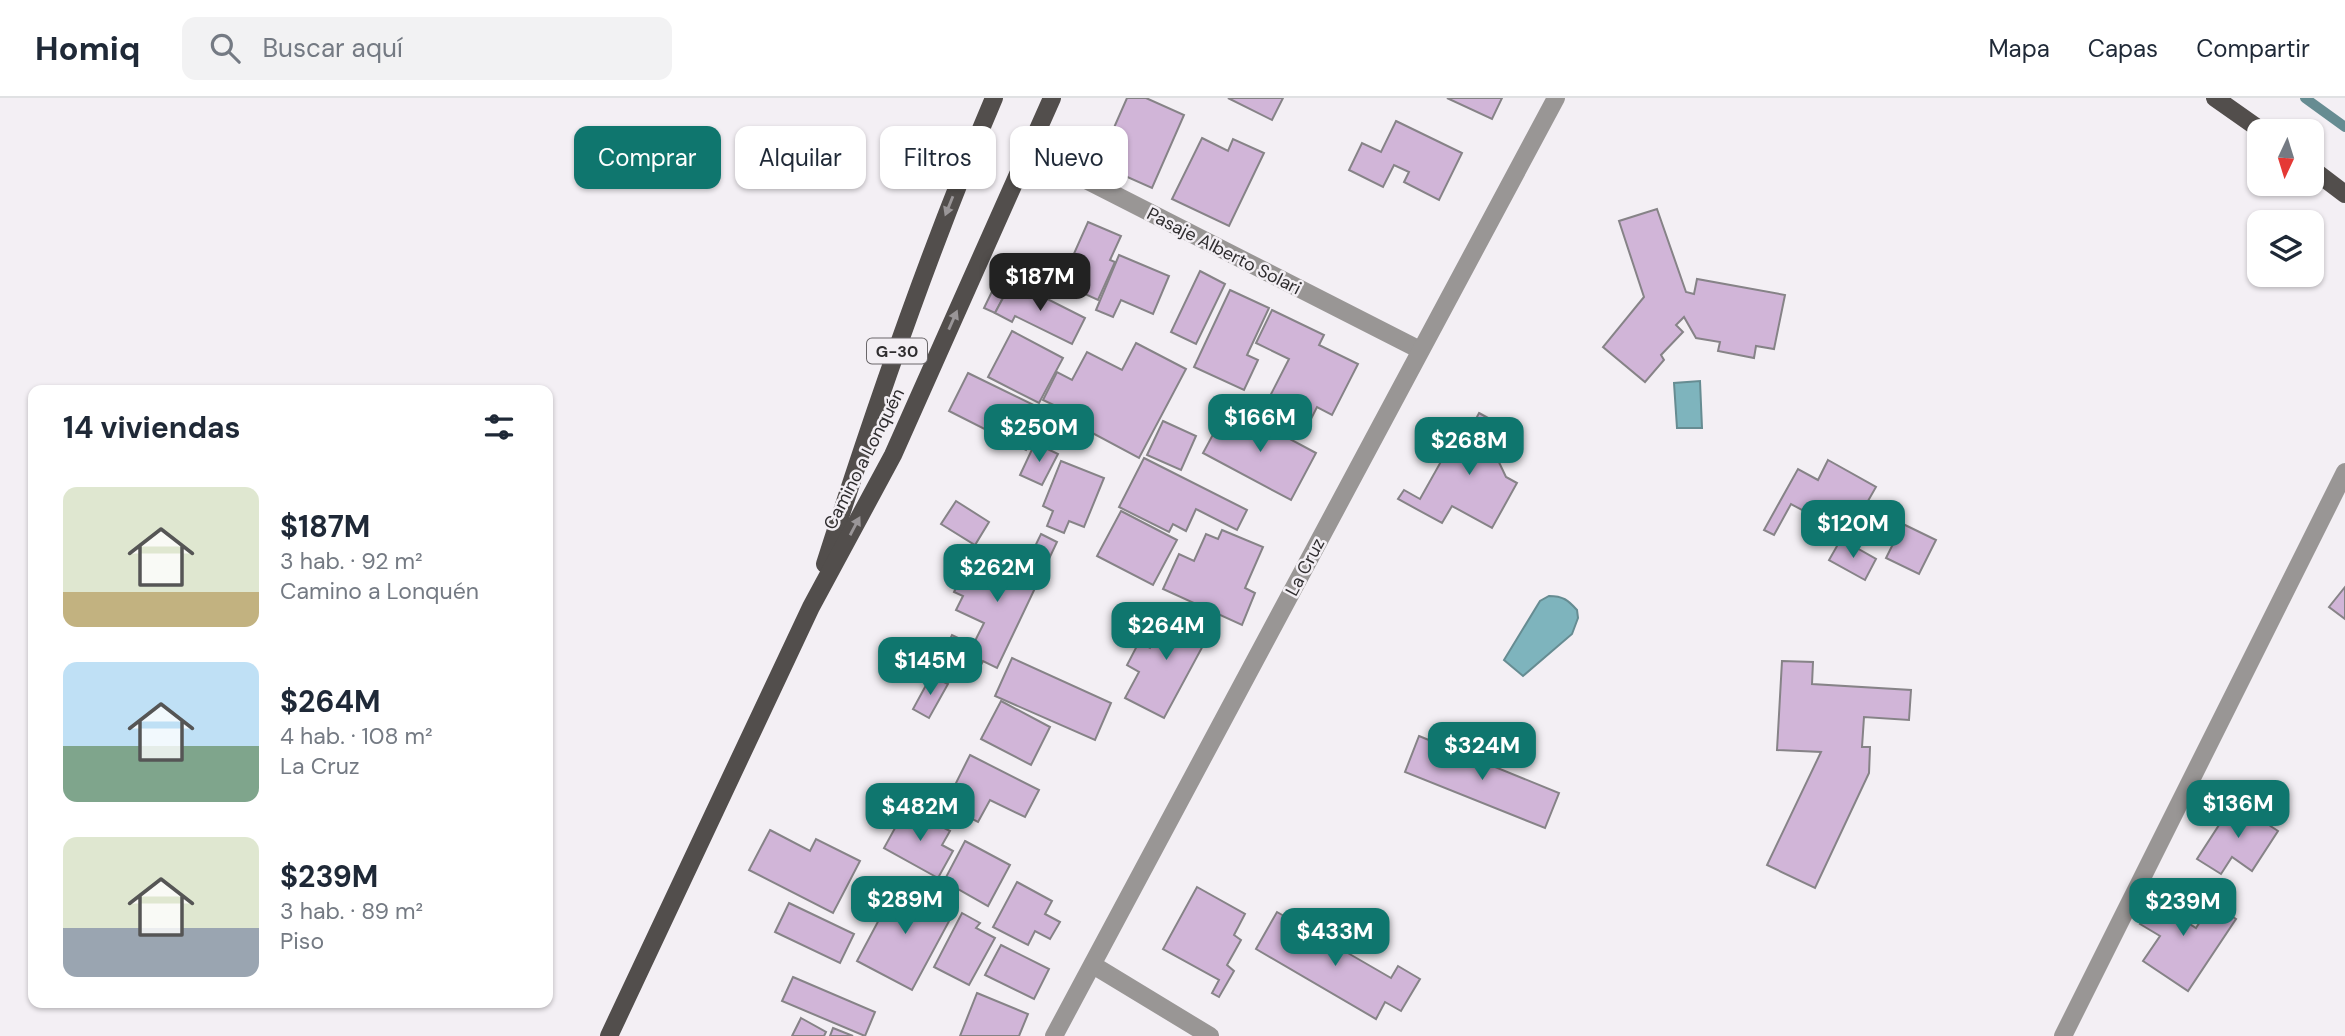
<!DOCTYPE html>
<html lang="es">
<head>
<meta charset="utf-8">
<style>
	body { margin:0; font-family:"DM Sans",sans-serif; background:#f2f2f3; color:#1f2937; height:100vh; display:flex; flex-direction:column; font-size:26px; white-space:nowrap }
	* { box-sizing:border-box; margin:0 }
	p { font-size:23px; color:#747a83 }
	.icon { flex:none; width:38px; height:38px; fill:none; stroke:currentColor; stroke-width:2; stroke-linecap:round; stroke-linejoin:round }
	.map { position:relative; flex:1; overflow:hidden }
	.sheet { position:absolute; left:28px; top:287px; width:525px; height:623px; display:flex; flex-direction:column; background:#fff; border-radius:14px; box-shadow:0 2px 5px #0004 }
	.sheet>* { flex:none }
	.banner { position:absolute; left:574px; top:28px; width:665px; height:63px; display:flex; gap:14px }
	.needle { width:46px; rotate:184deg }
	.controls { position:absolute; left:2247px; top:21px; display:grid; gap:14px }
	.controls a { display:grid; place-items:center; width:77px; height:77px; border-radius:14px; background:#fff; box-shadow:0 2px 5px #0004; font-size:35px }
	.price { position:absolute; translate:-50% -60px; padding:0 16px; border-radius:14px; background:#0f766e; color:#fff; font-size:23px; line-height:46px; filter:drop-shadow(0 2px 4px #0008) }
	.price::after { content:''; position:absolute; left:50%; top:42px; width:21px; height:16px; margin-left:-10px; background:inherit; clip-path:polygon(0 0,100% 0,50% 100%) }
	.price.active { background:#222; color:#fff }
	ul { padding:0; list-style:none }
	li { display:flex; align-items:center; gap:21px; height:175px; padding:0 35px }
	li span { display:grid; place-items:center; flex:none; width:196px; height:140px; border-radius:14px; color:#555 }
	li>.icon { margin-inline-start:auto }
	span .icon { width:84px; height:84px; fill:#fffc; stroke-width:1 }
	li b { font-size:30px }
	h2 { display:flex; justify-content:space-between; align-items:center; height:84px; padding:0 35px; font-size:30px }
	.pill { padding:0 24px; border-radius:14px; background:#fff; box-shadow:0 2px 5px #0004; font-size:24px; line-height:63px }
	.pill.active { background:#0f766e; color:#fff }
	header { display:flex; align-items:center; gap:42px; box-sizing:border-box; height:98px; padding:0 35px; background:#fff; border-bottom:2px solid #e0e1e3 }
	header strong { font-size:33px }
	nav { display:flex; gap:38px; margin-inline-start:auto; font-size:24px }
	.search { width:490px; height:63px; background:#f2f2f3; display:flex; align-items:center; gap:18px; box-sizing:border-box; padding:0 24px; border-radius:14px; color:#747a83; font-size:26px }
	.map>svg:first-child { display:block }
	.water { fill:#7eb4bd; stroke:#668c92; stroke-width:2 }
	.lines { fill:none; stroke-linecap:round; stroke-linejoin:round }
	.stream { stroke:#668c92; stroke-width:10 }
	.building { fill:#d1b5d8; stroke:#868387; stroke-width:2 }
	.minor { stroke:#999695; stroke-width:18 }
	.major { stroke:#524e4c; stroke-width:18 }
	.oneway { fill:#9a9698 }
	.labels { text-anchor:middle; stroke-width:5; stroke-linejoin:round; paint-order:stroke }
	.shield { fill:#f3eff4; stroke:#6a676a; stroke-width:2 }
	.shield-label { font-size:16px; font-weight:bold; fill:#2f2d2f }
	.street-label { font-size:18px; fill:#2f2d2f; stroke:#f3eff4 }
</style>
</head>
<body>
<header>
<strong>Homiq</strong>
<div class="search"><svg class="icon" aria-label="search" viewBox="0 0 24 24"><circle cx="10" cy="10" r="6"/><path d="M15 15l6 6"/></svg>Buscar aquí</div>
<nav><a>Mapa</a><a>Capas</a><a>Compartir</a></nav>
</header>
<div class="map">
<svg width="2345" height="938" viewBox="0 0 2345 938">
	<rect width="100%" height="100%" fill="#f3eff4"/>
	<g class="water">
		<polygon points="1700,283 1702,330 1677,330 1674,285"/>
		<path d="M1549,498C1563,498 1568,502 1577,512L1578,520L1572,536L1523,578L1504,562L1540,503Z"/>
	</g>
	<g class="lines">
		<polyline class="stream" points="2305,0 2345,29"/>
	</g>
	<g class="building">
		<polygon points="1127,0 1146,0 1184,17 1152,90 1098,66"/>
		<polygon points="1228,0 1283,0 1272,22"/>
		<polygon points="1447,0 1502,0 1492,21"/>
		<polygon points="1396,23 1462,55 1439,102 1404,84 1409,74 1394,67 1383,89 1349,72 1362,45 1381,54"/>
		<polygon points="1202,40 1228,53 1233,41 1264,55 1229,128 1172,101"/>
		<polygon points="1657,111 1686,194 1694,196 1697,181 1785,197 1774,251 1756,248 1754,260 1718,253 1720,244 1696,240 1684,219 1676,227 1683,234 1661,257 1664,262 1645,284 1603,249 1644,199 1619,123"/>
		<polygon points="1088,124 1121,138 1110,162 1115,164 1098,202 1061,185"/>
		<polygon points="1119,157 1169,178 1153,216 1121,202 1113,219 1096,212"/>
		<polygon points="1200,173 1225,186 1196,246 1171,234"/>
		<polygon points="1000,177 1012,183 995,215 984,210"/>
		<polygon points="1012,183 1085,220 1072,246 1015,218 1012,224 995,215"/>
		<polygon points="1230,192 1269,210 1247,257 1258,262 1244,292 1194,269"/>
		<polygon points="1272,212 1324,237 1319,247 1358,266 1332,317 1317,309 1310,323 1268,302 1289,261 1256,245"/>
		<polygon points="1012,233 1063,260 1039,305 988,279"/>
		<polygon points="1136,245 1186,271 1139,360 1055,315 1058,309 1043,302 1057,274 1072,282 1087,254 1122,272"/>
		<polygon points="968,275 1046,313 1026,352 949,313"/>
		<polygon points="1479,315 1510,332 1496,358 1506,379 1517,385 1492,430 1452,408 1442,425 1398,401 1404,392 1420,401 1457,335 1466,340"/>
		<polygon points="1224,316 1241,324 1245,317 1316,355 1291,402 1203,355"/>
		<polygon points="1163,323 1196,338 1181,372 1147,357"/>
		<polygon points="1035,345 1058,356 1042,387 1020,377"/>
		<polygon points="1144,360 1247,412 1237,432 1196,411 1186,433 1173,426 1169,434 1119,409"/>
		<polygon points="1828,362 1876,389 1864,410 1856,406 1841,433 1791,406 1774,437 1764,432 1798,371 1818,382"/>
		<polygon points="1061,363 1104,380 1084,429 1069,423 1064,435 1047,428 1053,413 1043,408"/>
		<polygon points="956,403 989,424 975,447 941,426"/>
		<polygon points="1121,413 1177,442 1153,487 1097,458"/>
		<polygon points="1903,426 1936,442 1919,476 1886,460"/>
		<polygon points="1222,432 1263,449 1245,490 1255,495 1242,527 1163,491 1179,456 1194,463 1206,436 1218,441"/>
		<polygon points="1041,436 1057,444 997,570 983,563 979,571 944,554 952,537 973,547 984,525 956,512 963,498 954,494 970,461 985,469 989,460 1022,475"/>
		<polygon points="1841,441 1876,461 1865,482 1829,462"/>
		<polygon points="2345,489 2345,521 2329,509"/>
		<polygon points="1172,510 1212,531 1164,620 1125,600 1139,574 1127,567 1139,544 1150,550"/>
		<polygon points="1012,560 1111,605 1095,642 995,598"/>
		<polygon points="1782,563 1813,564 1812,586 1911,592 1909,622 1864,619 1862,649 1870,649 1869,675 1815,790 1767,767 1821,654 1777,652"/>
		<polygon points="931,578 948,586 929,620 913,611"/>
		<polygon points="1001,603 1050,629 1031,667 981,641"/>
		<polygon points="1419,638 1559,695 1545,730 1405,674"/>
		<polygon points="970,657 1039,692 1025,719 990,702 978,724 945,707"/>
		<polygon points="2234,704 2278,733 2252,773 2232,759 2221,776 2197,761"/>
		<polygon points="906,710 950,733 942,747 953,753 938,780 884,750"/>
		<polygon points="770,732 810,753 816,741 860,763 833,815 749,772"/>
		<polygon points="965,743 1010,767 988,808 944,783"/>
		<polygon points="899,784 954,814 912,892 857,863"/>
		<polygon points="1017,784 1052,803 1045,816 1060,824 1050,841 1035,833 1028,847 993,829"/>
		<polygon points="2165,787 2189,803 2179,819 2196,830 2212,805 2236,821 2188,893 2143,863 2160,838 2140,826"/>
		<polygon points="1197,789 1245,816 1234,837 1241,842 1227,867 1234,873 1219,899 1212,895 1219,882 1163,851"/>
		<polygon points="789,805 854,836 840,865 775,834"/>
		<polygon points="1277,814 1391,880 1398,868 1420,881 1401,913 1385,904 1376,921 1256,851"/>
		<polygon points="962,815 980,825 976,830 995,840 969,887 934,869"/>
		<polygon points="1001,847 1049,871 1034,901 985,877"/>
		<polygon points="793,879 875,914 865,938 782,903"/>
		<polygon points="977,895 1028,916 1019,938 960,938"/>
		<polygon points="801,920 826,934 824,938 792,938"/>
		<polygon points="833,930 853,938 830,938"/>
	</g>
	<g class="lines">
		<g class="minor">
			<polyline points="1029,53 1420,252"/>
			<polyline points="1093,867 1210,938"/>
			<polyline points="1054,938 1556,0"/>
			<polyline points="2063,938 2345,374"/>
		</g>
		<g class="major">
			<polyline points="2215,0 2262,33"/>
			<polyline points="2312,71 2345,96"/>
			<path d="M825,466C875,309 929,152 994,0"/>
			<polyline points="609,938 811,509 893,357 1052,0"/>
		</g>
	</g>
	<defs><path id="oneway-solid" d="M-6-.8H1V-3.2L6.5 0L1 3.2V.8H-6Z" transform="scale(1.75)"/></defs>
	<g class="oneway">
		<use href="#oneway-solid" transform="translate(949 108) rotate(112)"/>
		<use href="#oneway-solid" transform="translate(953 222) rotate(-66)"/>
		<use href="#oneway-solid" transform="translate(855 428) rotate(-62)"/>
	</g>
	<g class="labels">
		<rect class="shield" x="867" y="240.5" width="60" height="25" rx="5"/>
		<g class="shield-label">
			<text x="897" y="259">G-30</text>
		</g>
		<g class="street-label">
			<text transform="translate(1224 153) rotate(27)" y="6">Pasaje Alberto Solari</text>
			<text transform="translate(864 361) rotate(-63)" y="6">Camino a Lonquén</text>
			<text transform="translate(1305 469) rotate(-62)" y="6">La Cruz</text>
		</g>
	</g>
</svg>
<div class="controls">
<a><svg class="needle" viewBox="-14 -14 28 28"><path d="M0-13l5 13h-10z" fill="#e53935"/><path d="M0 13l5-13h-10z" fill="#747a83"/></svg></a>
<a><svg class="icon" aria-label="layers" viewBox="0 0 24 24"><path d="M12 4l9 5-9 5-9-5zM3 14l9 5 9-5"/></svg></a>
</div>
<b class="price active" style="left:1040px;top:215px">$187M</b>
<b class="price" style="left:1260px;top:356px">$166M</b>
<b class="price" style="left:1039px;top:366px">$250M</b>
<b class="price" style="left:1469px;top:379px">$268M</b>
<b class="price" style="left:1853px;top:462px">$120M</b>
<b class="price" style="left:997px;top:506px">$262M</b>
<b class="price" style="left:1166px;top:564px">$264M</b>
<b class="price" style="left:930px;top:599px">$145M</b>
<b class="price" style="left:1482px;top:684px">$324M</b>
<b class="price" style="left:2238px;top:742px">$136M</b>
<b class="price" style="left:920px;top:745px">$482M</b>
<b class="price" style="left:905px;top:838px">$289M</b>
<b class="price" style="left:2183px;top:840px">$239M</b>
<b class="price" style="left:1335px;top:870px">$433M</b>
<div class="banner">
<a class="pill active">Comprar</a>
<a class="pill">Alquilar</a>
<a class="pill">Filtros</a>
<a class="pill">Nuevo</a>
</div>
<section class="sheet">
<h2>14 viviendas<svg class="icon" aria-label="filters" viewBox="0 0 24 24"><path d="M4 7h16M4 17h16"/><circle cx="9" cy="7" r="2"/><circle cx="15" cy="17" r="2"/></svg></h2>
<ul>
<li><span style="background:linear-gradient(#dfe7d0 75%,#c2b280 0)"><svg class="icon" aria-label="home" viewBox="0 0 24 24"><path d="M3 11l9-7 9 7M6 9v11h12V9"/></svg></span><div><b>$187M</b><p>3 hab. · 92 m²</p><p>Camino a Lonquén</p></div></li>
<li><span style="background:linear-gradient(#bfe0f5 60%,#7fa58c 0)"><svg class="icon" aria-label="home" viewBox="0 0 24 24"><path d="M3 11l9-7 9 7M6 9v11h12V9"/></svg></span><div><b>$264M</b><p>4 hab. · 108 m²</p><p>La Cruz</p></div></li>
<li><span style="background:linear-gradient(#dfe7d0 65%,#9aa5b1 0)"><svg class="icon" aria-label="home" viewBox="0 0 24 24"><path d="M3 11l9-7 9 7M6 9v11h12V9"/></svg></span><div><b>$239M</b><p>3 hab. · 89 m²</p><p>Piso</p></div></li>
</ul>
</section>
</div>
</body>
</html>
